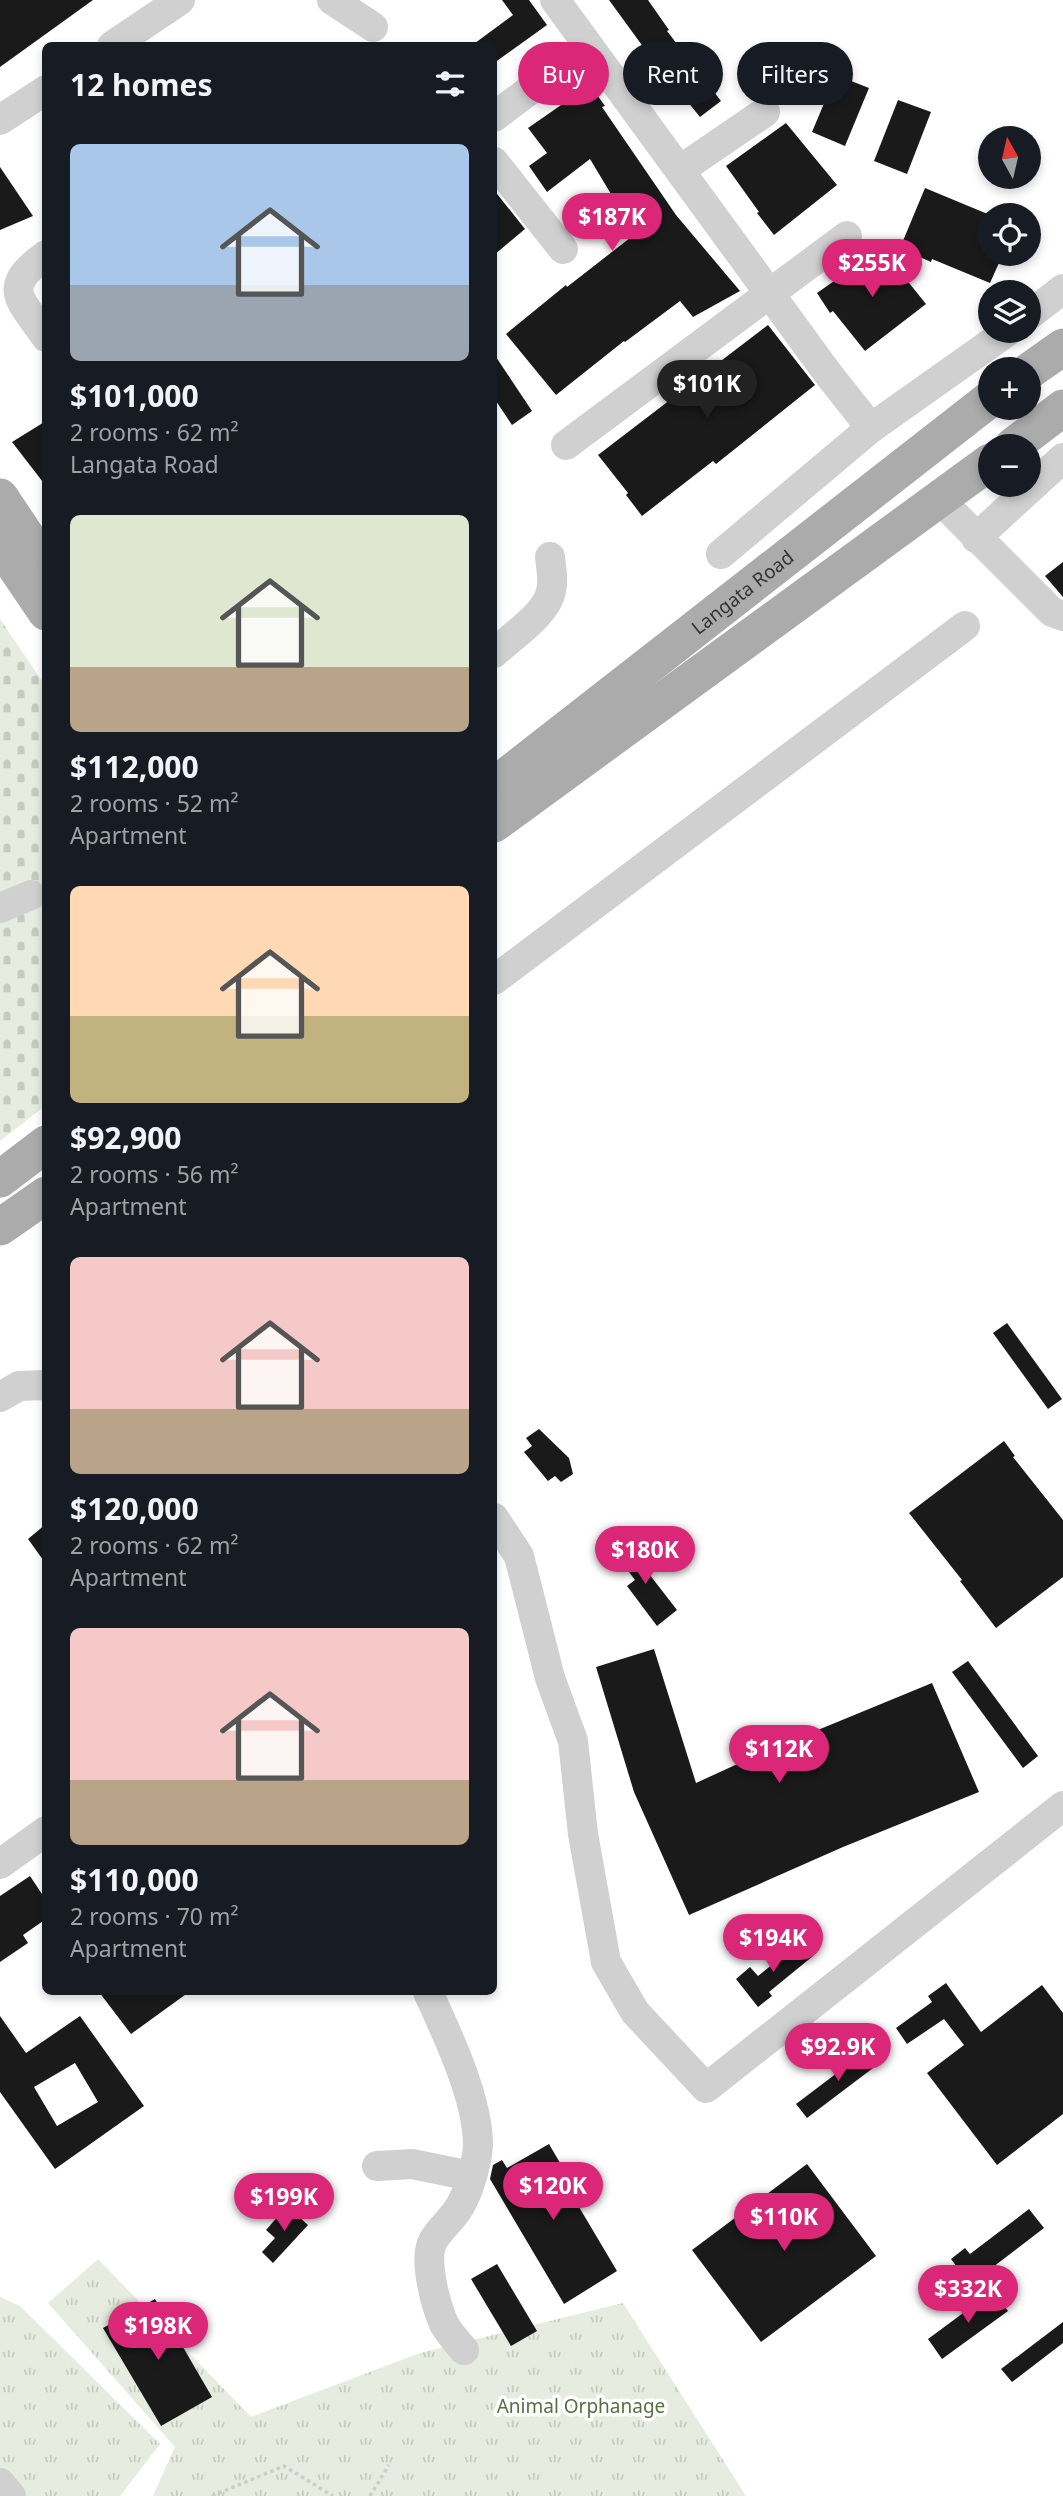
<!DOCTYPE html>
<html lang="en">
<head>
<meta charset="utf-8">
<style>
	body { margin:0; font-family:"Noto Sans",sans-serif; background:#20242c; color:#f1f3f6; height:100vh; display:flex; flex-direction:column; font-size:26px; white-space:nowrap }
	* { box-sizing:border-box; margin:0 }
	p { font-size:23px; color:#9ea1a6 }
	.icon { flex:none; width:38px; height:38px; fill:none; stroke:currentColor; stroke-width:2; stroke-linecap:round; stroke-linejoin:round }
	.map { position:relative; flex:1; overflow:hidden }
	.panel { position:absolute; left:42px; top:42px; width:455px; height:1953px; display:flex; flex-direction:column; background:#171b24; border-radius:10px; box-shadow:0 4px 10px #0003 }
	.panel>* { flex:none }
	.banner { position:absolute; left:518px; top:42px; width:439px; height:63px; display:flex; gap:14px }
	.needle { width:46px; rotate:352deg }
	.buttons { position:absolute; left:978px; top:126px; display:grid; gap:14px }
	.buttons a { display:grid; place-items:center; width:63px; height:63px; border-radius:50%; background:#171b24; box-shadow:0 4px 10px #0003; font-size:35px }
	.price { position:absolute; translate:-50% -60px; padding:0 16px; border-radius:24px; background:#db2777; color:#fff; font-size:23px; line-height:46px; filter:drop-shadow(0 2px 4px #0008) }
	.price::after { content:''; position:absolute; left:50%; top:42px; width:21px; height:16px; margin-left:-10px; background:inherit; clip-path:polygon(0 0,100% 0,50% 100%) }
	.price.current { background:#222; color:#fff }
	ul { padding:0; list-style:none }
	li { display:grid; align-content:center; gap:14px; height:371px; padding:0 28px }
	li span { display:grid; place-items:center; height:217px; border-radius:10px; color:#555 }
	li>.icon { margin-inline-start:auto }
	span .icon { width:126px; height:126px; fill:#fffc; stroke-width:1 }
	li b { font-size:30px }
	h2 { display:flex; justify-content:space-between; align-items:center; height:84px; padding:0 28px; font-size:30px }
	.pill { padding:0 24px; border-radius:32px; background:#171b24; box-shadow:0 4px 10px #0003; font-size:24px; line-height:63px }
	.pill.current { background:#db2777; color:#fff }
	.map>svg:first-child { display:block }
	.grass { fill:url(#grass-tufts) }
	.cemetery { fill:url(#cemetery-stones) }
	.building { fill:#1a1a1a; fill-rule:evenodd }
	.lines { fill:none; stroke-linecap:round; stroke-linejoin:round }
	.path { stroke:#cdcdcd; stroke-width:3.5; stroke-dasharray:3.5 3.5; stroke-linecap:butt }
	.minor { stroke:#d0d0d0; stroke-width:30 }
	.major { stroke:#ababab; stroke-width:37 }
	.labels { text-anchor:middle; stroke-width:7; stroke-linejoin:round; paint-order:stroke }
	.street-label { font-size:19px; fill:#333; stroke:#fff }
	.park-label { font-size:19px; fill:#56703f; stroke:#fff }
</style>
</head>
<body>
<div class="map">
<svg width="1063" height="2496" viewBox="0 0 1063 2496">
	<defs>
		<pattern id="grass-tufts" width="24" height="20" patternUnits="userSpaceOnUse" patternTransform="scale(1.75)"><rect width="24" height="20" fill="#e6ecdf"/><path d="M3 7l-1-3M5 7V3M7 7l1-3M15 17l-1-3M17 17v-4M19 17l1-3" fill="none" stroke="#c6cbc0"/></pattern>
		<pattern id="cemetery-stones" width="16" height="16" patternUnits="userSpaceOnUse" patternTransform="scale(1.75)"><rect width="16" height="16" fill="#e6ecdf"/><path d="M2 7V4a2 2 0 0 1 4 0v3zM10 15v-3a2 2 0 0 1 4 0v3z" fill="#c6cbc0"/></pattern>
	</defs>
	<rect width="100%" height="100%" fill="#fff"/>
	<g class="grass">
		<polygon points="98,2259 251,2417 420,2353 623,2303 746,2496 153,2496 175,2447 48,2303"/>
		<polygon points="0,2297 20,2306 160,2444 120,2496 0,2496"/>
	</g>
	<polygon class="cemetery" points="0,619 46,687 45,1106 0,1141"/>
	<g class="building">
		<polygon points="0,0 93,0 0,67"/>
		<polygon points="502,0 529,0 547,25 494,63 494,46 471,46 513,15"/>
		<polygon points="609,0 648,0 669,30 667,31 721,101 700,117 644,48"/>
		<polygon points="836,75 869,88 845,146 812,132"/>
		<polygon points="590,85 605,106 602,107 676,215 740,291 693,317 680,301 625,342 624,341 556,395 506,334 566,285 567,287 635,234 590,159 547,192 529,166 547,153 528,128"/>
		<polygon points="898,100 931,112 907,174 874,161"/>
		<polygon points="786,123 837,185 774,235 757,213 759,212 726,166"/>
		<polygon points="0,167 33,216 0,230"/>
		<polygon points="925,188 990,215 990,254 1003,254 990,283 932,259 931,262 900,248"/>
		<polygon points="494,190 525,229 494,255"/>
		<polygon points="881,248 926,304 865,351 833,311 830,313 817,293"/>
		<polygon points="768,325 815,385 716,464 713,461 642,516 626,495 628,493 598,455"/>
		<polygon points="494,354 532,411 512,425 494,398"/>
		<polygon points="46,421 46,486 12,442"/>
		<polygon points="1063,562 1063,597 1045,576"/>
		<polygon points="1007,1323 1062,1399 1048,1409 993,1333"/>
		<polygon points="539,1429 569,1458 573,1474 561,1482 555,1476 548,1481 524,1452 532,1446 526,1438"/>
		<polygon points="1004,1441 1015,1456 1013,1457 1063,1520 1063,1577 996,1628 960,1581 962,1580 909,1513"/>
		<polygon points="46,1524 46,1564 28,1539"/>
		<polygon points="622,1539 677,1610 657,1626 627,1586 635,1580 611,1548"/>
		<polygon points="654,1649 696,1783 757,1755 932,1683 979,1792 843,1847 689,1915 634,1792 596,1667"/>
		<polygon points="968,1661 1038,1756 1023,1768 952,1672"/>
		<polygon points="30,1876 46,1900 46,1919 23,1935 28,1943 0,1962 0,1896"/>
		<polygon points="802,1941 813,1956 769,1992 772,1996 758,2007 736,1979 750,1967 758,1976"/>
		<polygon points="946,1983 981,2032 1042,1985 1063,2013 1063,2114 997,2165 927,2073 964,2045 944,2019 907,2044 896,2028 932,2002 928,1996"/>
		<polygon points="99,1992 189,1992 131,2034"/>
		<path d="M0,2016L26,2053L80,2016L144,2106L55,2169L0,2092ZM75,2063L98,2102L57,2126L34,2087Z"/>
		<polygon points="870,2048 881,2062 807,2118 796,2104"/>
		<polygon points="549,2144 584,2204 579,2207 617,2271 564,2304 490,2179 493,2165 502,2160 507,2168"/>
		<polygon points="807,2164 876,2256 761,2342 692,2250"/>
		<polygon points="287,2206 308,2225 273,2263 262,2252 275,2238 266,2230"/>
		<polygon points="1029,2209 1044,2228 993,2267 1003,2281 980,2298 951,2259 965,2248 970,2254"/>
		<polygon points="497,2264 537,2331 511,2346 471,2279"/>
		<polygon points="993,2291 1008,2311 942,2359 928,2339"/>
		<polygon points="155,2299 212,2397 161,2426 103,2328"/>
		<polygon points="1063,2322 1063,2343 1012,2382 1001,2369"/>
	</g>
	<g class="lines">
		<g class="path">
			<polyline points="212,2496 284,2466 333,2496"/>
			<polyline points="370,2496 389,2465"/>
		</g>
		<g class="minor">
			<polyline points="332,0 373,27"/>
			<polyline points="555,0 829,375 871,428"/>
			<polyline points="112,46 180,0"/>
			<polyline points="494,117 588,46"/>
			<polyline points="0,120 46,90"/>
			<polyline points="494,162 563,249"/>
			<polyline points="680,170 765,112"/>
			<path d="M46,255C0,288 20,299 46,337"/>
			<polyline points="1029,315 1063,289"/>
			<polyline points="566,445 847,236"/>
			<polyline points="939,499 1052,612 1063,616"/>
			<polyline points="976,538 1063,458"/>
			<polyline points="721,554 871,428 1008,331"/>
			<path d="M494,653C511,637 547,614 551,591C554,580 551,568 550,557"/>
			<polyline points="0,908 31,895"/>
			<polyline points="494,980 965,626"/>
			<polyline points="0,1397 19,1386 46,1385"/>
			<polyline points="494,1518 519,1556 550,1678 573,1741 583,1834 606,1962 635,2012 706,2088 1063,1806"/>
			<polyline points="0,1864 46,1831"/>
			<path d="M428,1992C447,2034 478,2098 478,2145C477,2163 469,2191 460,2206C453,2219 440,2228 433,2241C423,2259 436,2306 444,2324C449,2333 457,2342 464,2350"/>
			<polyline points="377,2166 412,2164 471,2176"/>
			<polyline points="0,2483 11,2496"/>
		</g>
		<g class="major">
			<polyline points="1029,371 1063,347"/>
			<polyline points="1013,446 1063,408"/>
			<polyline points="0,497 46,566"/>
			<polyline points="0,544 46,612"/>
			<path id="s1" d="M494,786L990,399"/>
			<polyline points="494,824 990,462"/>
			<polyline points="0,1179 46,1144"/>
			<polyline points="0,1227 46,1195"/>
		</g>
	</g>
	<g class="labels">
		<g class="street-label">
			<text dy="7" stroke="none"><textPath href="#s1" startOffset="315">Langata Road</textPath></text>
		</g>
		<g class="park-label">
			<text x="581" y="2413">Animal Orphanage</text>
		</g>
	</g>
</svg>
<div class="buttons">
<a><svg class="needle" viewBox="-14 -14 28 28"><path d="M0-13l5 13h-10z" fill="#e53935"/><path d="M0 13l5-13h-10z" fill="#9ea1a6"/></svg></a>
<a><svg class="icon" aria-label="locate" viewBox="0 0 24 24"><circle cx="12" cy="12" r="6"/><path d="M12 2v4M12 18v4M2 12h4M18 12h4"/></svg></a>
<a><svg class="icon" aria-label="layers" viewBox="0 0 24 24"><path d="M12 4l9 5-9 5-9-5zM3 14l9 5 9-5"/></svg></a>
<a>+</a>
<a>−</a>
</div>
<b class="price" style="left:612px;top:253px">$187K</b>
<b class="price" style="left:872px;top:299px">$255K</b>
<b class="price current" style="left:707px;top:420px">$101K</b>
<b class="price" style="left:645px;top:1586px">$180K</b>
<b class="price" style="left:779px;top:1785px">$112K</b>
<b class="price" style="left:773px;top:1974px">$194K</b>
<b class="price" style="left:838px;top:2083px">$92.9K</b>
<b class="price" style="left:553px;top:2222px">$120K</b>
<b class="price" style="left:284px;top:2233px">$199K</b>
<b class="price" style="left:784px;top:2253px">$110K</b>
<b class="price" style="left:968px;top:2325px">$332K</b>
<b class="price" style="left:158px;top:2362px">$198K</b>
<div class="banner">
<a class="pill current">Buy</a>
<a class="pill">Rent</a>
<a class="pill">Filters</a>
</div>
<section class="panel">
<h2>12 homes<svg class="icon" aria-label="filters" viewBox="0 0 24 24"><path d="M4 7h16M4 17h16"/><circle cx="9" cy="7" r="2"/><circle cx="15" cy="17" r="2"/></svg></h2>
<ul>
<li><span style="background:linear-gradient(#a9c7e8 65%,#9aa5b1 0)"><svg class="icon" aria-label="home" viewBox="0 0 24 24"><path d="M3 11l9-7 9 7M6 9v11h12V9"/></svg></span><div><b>$101,000</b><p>2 rooms · 62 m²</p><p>Langata Road</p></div></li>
<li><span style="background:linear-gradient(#dfe7d0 70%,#b9a48a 0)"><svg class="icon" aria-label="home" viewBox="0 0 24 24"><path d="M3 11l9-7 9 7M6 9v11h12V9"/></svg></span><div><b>$112,000</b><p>2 rooms · 52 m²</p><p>Apartment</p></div></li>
<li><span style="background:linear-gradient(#ffd9b3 60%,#c2b280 0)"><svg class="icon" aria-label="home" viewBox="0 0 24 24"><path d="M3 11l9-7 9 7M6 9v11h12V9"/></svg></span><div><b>$92,900</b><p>2 rooms · 56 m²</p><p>Apartment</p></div></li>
<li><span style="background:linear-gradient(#f6c9c9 70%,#b9a48a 0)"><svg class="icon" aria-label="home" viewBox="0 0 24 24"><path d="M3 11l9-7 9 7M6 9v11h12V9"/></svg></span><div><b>$120,000</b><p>2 rooms · 62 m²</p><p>Apartment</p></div></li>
<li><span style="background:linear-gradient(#f6c9c9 70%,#b9a48a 0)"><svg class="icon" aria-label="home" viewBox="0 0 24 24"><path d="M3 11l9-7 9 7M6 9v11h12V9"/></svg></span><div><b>$110,000</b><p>2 rooms · 70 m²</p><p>Apartment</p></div></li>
</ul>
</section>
</div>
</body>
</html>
